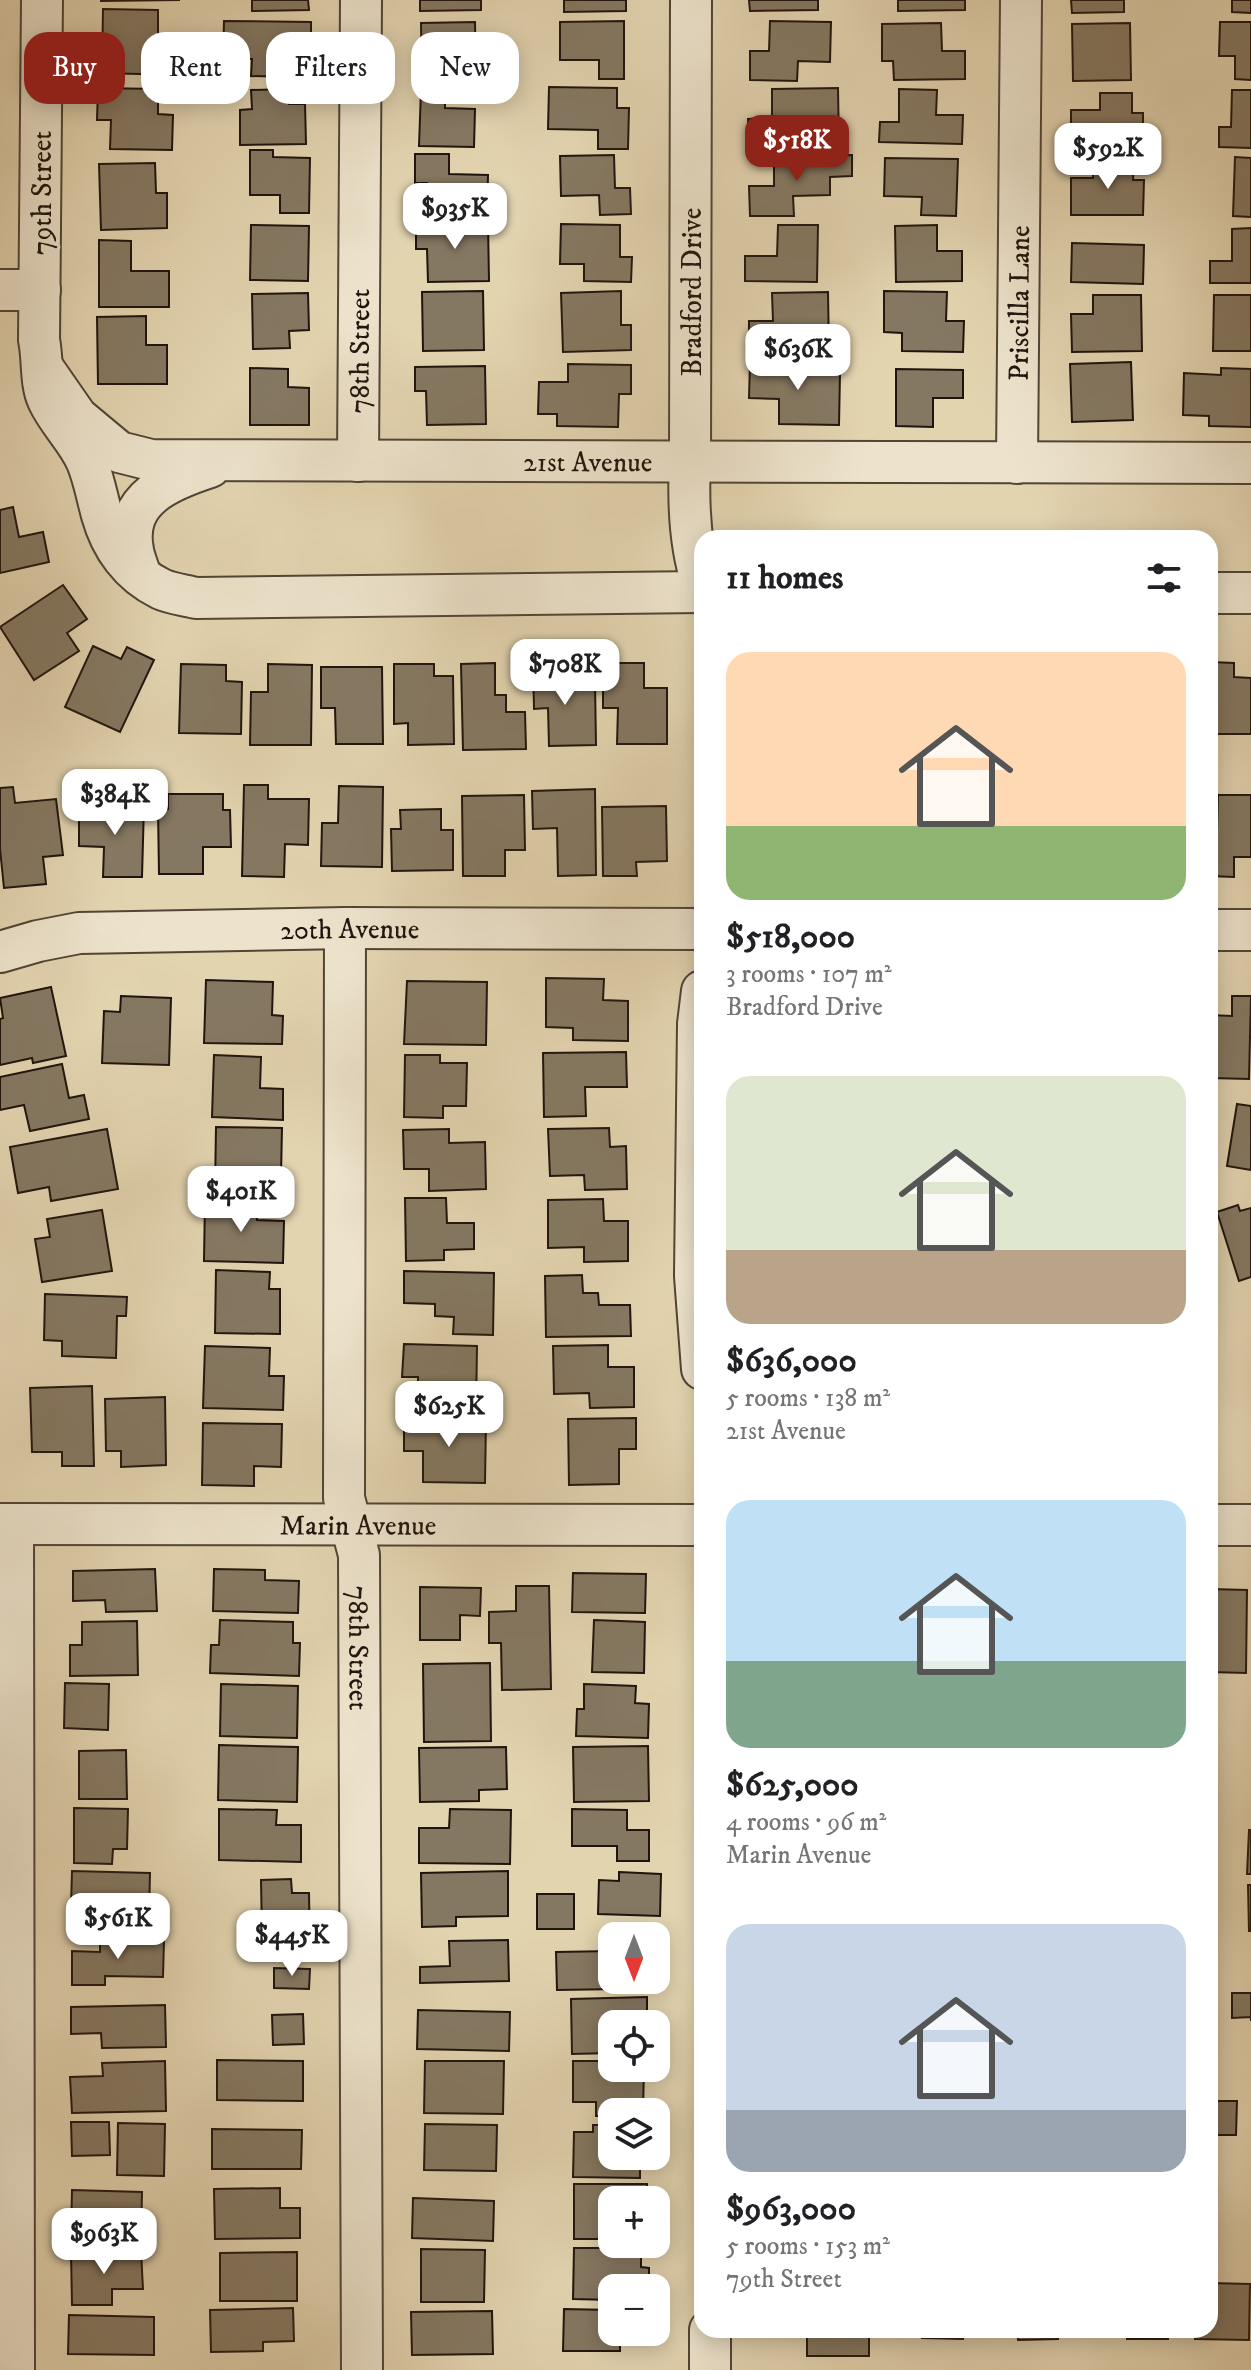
<!DOCTYPE html>
<html lang="en">
<head>
<meta charset="utf-8">
<style>
	body { margin:0; font-family:"IM FELL DW Pica",serif; background:#f6f6f6; color:#202124; height:100vh; display:flex; flex-direction:column; font-size:30px; white-space:nowrap }
	* { box-sizing:border-box; margin:0 }
	p { font-size:26px; color:#757577 }
	.icon { flex:none; width:44px; height:44px; fill:none; stroke:currentColor; stroke-width:2; stroke-linecap:round; stroke-linejoin:round }
	.map { position:relative; flex:1; overflow:hidden }
	.side { position:absolute; left:694px; top:530px; width:524px; height:1808px; display:flex; flex-direction:column; background:#fff; border-radius:24px; box-shadow:0 4px 20px #0003 }
	.side>* { flex:none }
	.top-card { position:absolute; left:24px; top:32px; width:550px; height:72px; display:flex; gap:16px }
	.needle { width:52px; rotate:180deg }
	.controls { position:absolute; left:598px; top:1922px; display:grid; gap:16px }
	.controls a { display:grid; place-items:center; width:72px; height:72px; border-radius:16px; background:#fff; box-shadow:0 4px 20px #0003; font-size:40px }
	.price { position:absolute; translate:-50% -68px; padding:0 18px; border-radius:16px; background:#fff; color:#222; font-size:26px; line-height:52px; filter:drop-shadow(0 2px 4px #0008) }
	.price::after { content:''; position:absolute; left:50%; top:48px; width:24px; height:18px; margin-left:-12px; background:inherit; clip-path:polygon(0 0,100% 0,50% 100%) }
	.price.active { background:#8f2418; color:#fff }
	ul { padding:0; list-style:none }
	li { display:grid; align-content:center; gap:16px; height:424px; padding:0 32px }
	li span { display:grid; place-items:center; height:248px; border-radius:24px; color:#555 }
	li>.icon { margin-inline-start:auto }
	span .icon { width:144px; height:144px; fill:#fffc; stroke-width:1 }
	li b { font-size:34px }
	h2 { display:flex; justify-content:space-between; align-items:center; height:96px; padding:0 32px; font-size:34px }
	.pill { padding:0 28px; border-radius:24px; background:#fff; box-shadow:0 4px 20px #0003; font-size:28px; line-height:72px }
	.pill.active { background:#8f2418; color:#fff }
	.map>svg:first-child { display:block }
	.building { fill:#857862; stroke:#20150e; stroke-width:2 }
	.lines { fill:none; stroke-linecap:round; stroke-linejoin:round }
	.minor-casing { stroke:#514536; stroke-width:44 }
	.minor { stroke:#ede3cc; stroke-width:40 }
	.labels { text-anchor:middle; stroke-width:6; stroke-linejoin:round; paint-order:stroke }
	.street-label { font-size:28px; fill:#20150e; stroke:#ede3cc }
</style>
</head>
<body>
<div class="map">
<svg width="1251" height="2370" viewBox="0 0 1251 2370">
	<rect width="100%" height="100%" fill="#e3d4b0"/>
	<filter id="stains"><feTurbulence type="fractalNoise" baseFrequency=".0025" numOctaves="4"/><feColorMatrix values="0 0 0 0 .2 0 0 0 0 .09 0 0 0 0 .02 0 0 0 .5 -.17"/></filter>
	<radialGradient id="worn" r=".72"><stop offset=".6" stop-color="#630" stop-opacity="0"/><stop offset="1" stop-color="#630" stop-opacity=".3"/></radialGradient>
	<g class="building">
		<polygon points="101,0 180,0 101,1"/>
		<polygon points="252,0 308,0 309,10 252,11"/>
		<polygon points="420,0 481,0 481,10 420,11"/>
		<polygon points="564,0 626,0 626,11 564,12"/>
		<polygon points="749,0 818,0 818,10 750,11"/>
		<polygon points="898,0 965,0 965,10 898,11"/>
		<polygon points="1071,0 1124,0 1124,12 1072,13"/>
		<polygon points="1232,0 1251,0 1251,13 1232,12"/>
		<polygon points="103,9 158,10 158,39 177,39 176,75 102,73"/>
		<polygon points="224,21 311,22 311,59 289,58 289,77 251,76 252,59 223,58"/>
		<polygon points="624,21 624,79 599,79 599,60 560,60 560,22"/>
		<polygon points="770,21 831,22 830,62 798,61 797,81 750,80 750,51 769,51"/>
		<polygon points="475,22 476,78 422,79 421,23"/>
		<polygon points="1220,22 1251,22 1251,80 1235,79 1235,56 1219,56"/>
		<polygon points="941,23 942,51 965,51 965,79 894,80 893,61 882,61 882,24"/>
		<polygon points="1130,23 1131,80 1073,81 1072,24"/>
		<polygon points="549,87 617,88 617,108 629,108 628,149 598,149 598,130 548,129"/>
		<polygon points="98,88 158,89 158,114 173,115 172,150 110,149 111,120 97,120"/>
		<polygon points="838,88 839,146 749,147 748,119 772,118 772,89"/>
		<polygon points="288,89 289,104 305,104 306,144 240,145 240,110 252,109 251,90"/>
		<polygon points="899,89 937,90 936,115 963,115 962,144 879,142 880,122 899,122"/>
		<polygon points="421,90 445,90 445,108 475,109 474,147 419,146"/>
		<polygon points="1232,90 1251,90 1251,148 1219,147 1219,127 1231,127"/>
		<polygon points="1100,93 1132,93 1132,113 1143,113 1143,148 1071,147 1071,110 1100,110"/>
		<polygon points="250,150 273,150 273,157 310,158 309,213 280,213 280,195 250,195"/>
		<polygon points="415,154 449,154 449,174 488,175 487,216 427,215 427,183 415,183"/>
		<polygon points="614,155 615,188 630,188 631,214 600,215 599,195 561,196 560,156"/>
		<polygon points="852,155 852,176 830,177 830,195 793,196 794,216 750,216 749,186 774,186 774,157"/>
		<polygon points="1235,157 1251,158 1251,217 1233,216"/>
		<polygon points="885,158 958,159 956,216 921,215 922,197 884,196"/>
		<polygon points="1093,161 1134,161 1133,180 1144,180 1143,215 1071,215 1071,178 1093,178"/>
		<polygon points="155,163 156,193 167,193 167,228 101,230 99,164"/>
		<polygon points="488,223 489,281 428,282 427,249 416,249 416,224"/>
		<polygon points="561,224 620,225 620,257 632,257 631,282 584,281 584,264 560,264"/>
		<polygon points="251,225 309,226 308,281 250,280"/>
		<polygon points="778,225 818,225 817,282 745,281 745,256 777,256"/>
		<polygon points="937,225 937,251 962,251 962,281 896,282 895,226"/>
		<polygon points="1251,228 1251,283 1210,283 1210,261 1232,261 1232,229"/>
		<polygon points="99,240 131,241 131,271 169,271 169,307 99,307"/>
		<polygon points="1072,243 1144,245 1143,284 1071,282"/>
		<polygon points="483,291 484,350 423,351 422,292"/>
		<polygon points="621,291 621,325 631,325 631,350 563,352 561,293"/>
		<polygon points="884,291 947,292 946,321 964,321 963,352 902,351 902,333 884,332"/>
		<polygon points="828,292 829,351 749,352 749,321 773,321 772,293"/>
		<polygon points="308,293 309,330 289,331 290,348 253,349 252,294"/>
		<polygon points="1093,295 1141,295 1142,351 1072,352 1071,314 1093,314"/>
		<polygon points="1214,295 1251,295 1251,351 1213,351"/>
		<polygon points="146,316 146,345 167,345 167,384 98,384 97,317"/>
		<polygon points="1131,362 1133,420 1072,422 1070,364"/>
		<polygon points="750,363 822,364 822,373 840,373 839,425 779,424 779,399 749,398"/>
		<polygon points="568,364 631,365 631,394 619,394 618,427 557,426 557,414 538,414 539,382 568,382"/>
		<polygon points="485,366 486,424 427,425 426,391 415,391 415,367"/>
		<polygon points="250,368 288,369 288,387 309,388 309,425 250,425"/>
		<polygon points="1221,368 1251,369 1251,427 1209,426 1209,416 1183,415 1184,373 1221,375"/>
		<polygon points="896,369 963,370 963,398 933,398 933,427 896,426"/>
		<polygon points="13,507 19,537 43,532 49,562 0,573 0,510"/>
		<polygon points="63,585 87,619 67,633 79,651 34,680 0,627"/>
		<polygon points="93,646 121,659 127,647 154,660 120,732 65,707"/>
		<polygon points="1210,662 1234,663 1234,677 1251,678 1251,734 1210,734"/>
		<polygon points="495,663 495,695 506,695 506,712 525,712 526,749 463,750 461,664"/>
		<polygon points="603,663 644,663 644,688 667,688 667,744 617,744 618,708 603,708"/>
		<polygon points="181,664 226,665 226,681 242,682 241,734 179,733"/>
		<polygon points="268,664 312,665 311,745 250,745 251,692 268,692"/>
		<polygon points="394,664 434,664 434,676 453,676 454,744 408,745 408,723 394,724"/>
		<polygon points="533,664 563,664 563,683 595,683 596,745 549,746 548,708 534,709"/>
		<polygon points="321,667 382,667 383,744 336,744 335,708 321,708"/>
		<polygon points="244,785 268,785 268,799 309,799 308,845 285,844 284,877 242,876"/>
		<polygon points="339,786 383,787 382,867 321,866 322,823 338,823"/>
		<polygon points="13,787 15,803 56,799 63,855 43,857 46,884 4,888 0,849 0,788"/>
		<polygon points="595,789 596,875 558,876 557,828 533,829 532,791"/>
		<polygon points="168,794 223,794 223,810 230,810 231,847 203,847 203,874 159,874 158,809 168,809"/>
		<polygon points="524,795 525,850 505,850 505,876 463,876 462,796"/>
		<polygon points="1218,795 1251,795 1251,857 1234,857 1234,877 1210,876 1210,831 1217,831"/>
		<polygon points="79,804 144,805 142,877 103,877 104,847 79,846"/>
		<polygon points="666,806 667,861 636,862 637,876 603,876 602,807"/>
		<polygon points="441,809 441,830 453,830 453,870 392,871 391,829 401,829 400,810"/>
		<polygon points="546,978 604,979 603,1000 628,1001 628,1041 573,1040 573,1028 546,1027"/>
		<polygon points="206,980 273,982 272,1015 283,1016 282,1044 204,1043"/>
		<polygon points="407,981 487,982 486,1045 404,1044"/>
		<polygon points="51,987 66,1056 33,1063 32,1058 0,1065 0,1019 3,1018 0,998"/>
		<polygon points="121,996 171,998 169,1065 102,1063 104,1011 120,1012"/>
		<polygon points="1232,996 1251,996 1249,1079 1210,1078 1210,1015 1232,1016"/>
		<polygon points="626,1052 627,1087 585,1087 586,1116 544,1117 543,1053"/>
		<polygon points="214,1055 261,1057 260,1088 283,1089 283,1120 212,1117"/>
		<polygon points="405,1055 440,1055 440,1063 467,1063 466,1106 443,1106 443,1118 404,1117"/>
		<polygon points="62,1064 69,1098 84,1095 89,1119 30,1131 24,1105 0,1110 0,1077"/>
		<polygon points="1237,1104 1251,1106 1251,1170 1227,1166"/>
		<polygon points="216,1127 282,1128 281,1175 268,1175 267,1190 215,1189"/>
		<polygon points="609,1128 610,1147 626,1146 627,1189 585,1190 584,1175 550,1176 548,1129"/>
		<polygon points="107,1129 118,1189 51,1201 49,1187 18,1193 10,1147"/>
		<polygon points="449,1129 449,1143 485,1142 486,1189 429,1191 429,1169 404,1169 403,1130"/>
		<polygon points="405,1198 446,1198 447,1223 474,1223 474,1249 444,1250 444,1260 406,1261"/>
		<polygon points="205,1199 258,1201 257,1220 284,1221 283,1263 204,1261"/>
		<polygon points="603,1199 604,1221 628,1221 628,1261 584,1262 584,1247 548,1248 548,1200"/>
		<polygon points="1238,1205 1240,1211 1251,1208 1251,1277 1239,1281 1217,1212"/>
		<polygon points="102,1210 112,1271 42,1282 35,1239 50,1237 47,1219"/>
		<polygon points="216,1270 270,1272 269,1289 280,1289 280,1334 215,1333"/>
		<polygon points="404,1271 494,1273 493,1335 453,1334 454,1317 435,1316 435,1304 404,1303"/>
		<polygon points="582,1275 583,1293 598,1293 599,1305 630,1305 631,1336 546,1337 545,1276"/>
		<polygon points="45,1294 127,1297 126,1316 117,1316 116,1358 62,1356 62,1341 44,1340"/>
		<polygon points="404,1344 477,1346 476,1411 418,1410 418,1377 402,1377"/>
		<polygon points="608,1345 608,1367 634,1367 634,1407 590,1408 589,1393 554,1394 553,1346"/>
		<polygon points="205,1346 270,1348 269,1376 284,1376 283,1410 203,1408"/>
		<polygon points="92,1386 94,1466 62,1466 62,1452 32,1452 30,1388"/>
		<polygon points="165,1397 166,1465 121,1467 121,1451 106,1451 105,1399"/>
		<polygon points="636,1418 636,1449 619,1449 619,1484 569,1485 568,1419"/>
		<polygon points="404,1419 486,1420 485,1483 423,1482 423,1451 404,1451"/>
		<polygon points="203,1423 282,1424 281,1467 254,1466 254,1486 202,1485"/>
		<polygon points="155,1569 157,1611 106,1612 105,1600 73,1601 73,1571"/>
		<polygon points="214,1569 265,1570 265,1580 299,1581 298,1613 213,1611"/>
		<polygon points="573,1573 646,1574 645,1613 572,1612"/>
		<polygon points="516,1586 549,1586 551,1689 502,1690 501,1643 489,1643 489,1612 516,1611"/>
		<polygon points="420,1587 481,1588 480,1616 460,1615 460,1640 420,1640"/>
		<polygon points="1210,1589 1247,1590 1246,1673 1210,1672"/>
		<polygon points="220,1620 293,1622 293,1643 300,1643 299,1676 210,1673 211,1645 219,1645"/>
		<polygon points="594,1620 645,1622 644,1673 592,1672"/>
		<polygon points="137,1621 138,1675 70,1676 70,1645 82,1645 82,1622"/>
		<polygon points="490,1663 491,1741 424,1742 423,1664"/>
		<polygon points="65,1683 109,1684 108,1730 64,1728"/>
		<polygon points="221,1684 298,1686 297,1738 220,1736"/>
		<polygon points="584,1684 636,1686 635,1703 649,1704 648,1738 576,1736 577,1709 584,1709"/>
		<polygon points="219,1745 298,1747 297,1802 218,1800"/>
		<polygon points="648,1746 649,1801 574,1802 573,1747"/>
		<polygon points="506,1747 507,1789 479,1790 479,1801 420,1802 419,1748"/>
		<polygon points="126,1750 127,1799 79,1799 79,1751"/>
		<polygon points="74,1808 128,1809 127,1849 113,1849 112,1864 74,1863"/>
		<polygon points="219,1809 277,1810 276,1825 301,1825 301,1862 219,1860"/>
		<polygon points="450,1809 511,1810 510,1864 419,1863 419,1828 449,1828"/>
		<polygon points="572,1809 627,1810 627,1830 649,1830 649,1861 617,1861 617,1846 572,1846"/>
		<polygon points="1249,1830 1251,1830 1251,1874 1247,1874"/>
		<polygon points="72,1871 150,1873 149,1916 97,1915 97,1906 71,1906"/>
		<polygon points="508,1871 508,1916 456,1917 456,1926 422,1927 421,1873"/>
		<polygon points="619,1872 661,1874 660,1916 598,1914 599,1880 619,1881"/>
		<polygon points="291,1879 292,1893 309,1893 310,1951 280,1952 280,1936 262,1936 261,1880"/>
		<polygon points="1248,1885 1251,1885 1251,1931 1249,1931"/>
		<rect x="537" y="1894" width="37" height="35"/>
		<polygon points="100,1939 164,1940 163,1977 105,1976 105,1985 72,1985 72,1951 100,1952"/>
		<polygon points="508,1940 509,1981 420,1983 420,1967 450,1966 449,1941"/>
		<polygon points="612,1951 612,1980 620,1980 620,1989 557,1990 556,1952"/>
		<polygon points="274,1968 310,1969 309,1989 274,1988"/>
		<polygon points="1232,1993 1251,1993 1251,2021 1251,2017 1232,2018"/>
		<polygon points="647,1997 647,2024 612,2024 612,2053 572,2054 571,1999"/>
		<polygon points="165,2005 166,2047 102,2048 101,2033 71,2034 71,2007"/>
		<polygon points="418,2010 510,2012 509,2051 417,2049"/>
		<polygon points="303,2014 304,2044 273,2045 272,2015"/>
		<polygon points="217,2060 303,2061 303,2101 217,2100"/>
		<polygon points="165,2061 166,2111 72,2113 70,2077 103,2076 102,2063"/>
		<polygon points="425,2061 504,2061 503,2114 424,2113"/>
		<polygon points="573,2061 612,2061 612,2068 644,2068 643,2112 612,2112 612,2116 596,2116 596,2102 573,2102"/>
		<polygon points="1210,2101 1237,2101 1236,2135 1210,2135"/>
		<polygon points="71,2122 109,2122 110,2155 72,2156"/>
		<polygon points="118,2123 165,2124 164,2176 117,2175"/>
		<polygon points="425,2124 497,2125 496,2171 424,2170"/>
		<polygon points="593,2125 612,2125 612,2156 640,2156 640,2178 573,2177 574,2132 593,2132"/>
		<polygon points="212,2129 302,2130 301,2169 212,2169"/>
		<polygon points="574,2184 647,2184 647,2200 612,2200 612,2239 574,2239"/>
		<polygon points="280,2188 280,2208 300,2208 300,2238 215,2239 214,2189"/>
		<polygon points="72,2190 142,2192 141,2237 71,2235"/>
		<polygon points="413,2198 494,2201 493,2241 412,2238"/>
		<polygon points="574,2248 641,2248 641,2267 649,2268 649,2288 612,2288 612,2300 573,2299"/>
		<polygon points="421,2249 485,2250 484,2302 421,2302"/>
		<polygon points="141,2251 143,2289 112,2289 112,2305 72,2305 71,2253"/>
		<polygon points="297,2252 297,2301 220,2301 220,2253"/>
		<polygon points="1210,2283 1250,2284 1249,2340 1195,2339 1195,2330 1210,2330"/>
		<polygon points="293,2308 294,2341 263,2342 263,2351 211,2352 210,2310"/>
		<polygon points="564,2309 612,2310 612,2332 649,2332 649,2338 620,2337 620,2351 563,2351"/>
		<polygon points="492,2311 493,2354 412,2355 411,2312"/>
		<polygon points="69,2315 154,2317 154,2355 68,2354"/>
		<polygon points="775,2330 869,2330 869,2356 807,2356 807,2333 775,2333"/>
		<polygon points="923,2330 964,2330 963,2339 922,2338"/>
		<polygon points="1018,2330 1058,2330 1058,2339 1018,2340"/>
		<rect x="1127" y="2330" width="41" height="9"/>
	</g>
	<g class="lines">
		<defs>
			<g id="minor">
				<path d="M42,0L39,340C43,358 40,383 48,400C58,422 78,440 87,462C94,479 97,497 102,515C111,547 130,574 161,589C172,594 185,595 196,598L702,592"/>
				<path d="M691,0L690,462C688,502 689,544 702,583"/>
				<polyline points="0,290 40,290"/>
				<path id="s1" d="M43,368L77,417L119,452L151,460L1251,463"/>
				<path id="s2" d="M358,461L361,0"/>
				<path id="s3" d="M1017,463L1021,0"/>
				<path d="M140,574C138,566 134,558 133,550C123,498 170,480 210,467"/>
				<polyline points="1210,593 1251,593"/>
				<path id="s4" d="M345,928L344,1498L359,1555L362,2370"/>
				<polyline points="1210,930 1251,930"/>
				<path id="s5" d="M0,952L38,941L79,933L345,928L702,929"/>
				<polyline points="702,991 698,1024 695,1276 702,1369"/>
				<path id="s6" d="M0,1524L702,1525"/>
				<polyline points="13,1524 14,2370"/>
				<polyline points="1210,1525 1251,1525"/>
				<polyline points="710,2330 710,2370"/>
			</g>
		</defs>
		<use href="#minor" class="minor-casing"/>
		<use href="#minor" class="minor"/>
	</g>
	<g class="labels">
		<g class="street-label">
			<text transform="translate(41 193) rotate(-90)" y="10">79th Street</text>
			<text transform="translate(691 292) rotate(-90)" y="10">Bradford Drive</text>
			<text dy="10" stroke="none"><textPath href="#s3" startOffset="160">Priscilla Lane</textPath></text>
			<text dy="10" stroke="none"><textPath href="#s2" startOffset="110">78th Street</textPath></text>
			<text dy="10" stroke="none"><textPath href="#s1" startOffset="584">21st Avenue</textPath></text>
			<text dy="10" stroke="none"><textPath href="#s5" startOffset="352">20th Avenue</textPath></text>
			<text dy="10" stroke="none"><textPath href="#s6" startOffset="358">Marin Avenue</textPath></text>
			<text dy="10" stroke="none"><textPath href="#s4" startOffset="722">78th Street</textPath></text>
		</g>
	</g>
	<rect width="100%" height="100%" filter="url(#stains)"/>
	<rect width="100%" height="100%" fill="url(#worn)"/>
</svg>
<div class="controls">
<a><svg class="needle" viewBox="-14 -14 28 28"><path d="M0-13l5 13h-10z" fill="#e53935"/><path d="M0 13l5-13h-10z" fill="#757577"/></svg></a>
<a><svg class="icon" aria-label="locate" viewBox="0 0 24 24"><circle cx="12" cy="12" r="6"/><path d="M12 2v4M12 18v4M2 12h4M18 12h4"/></svg></a>
<a><svg class="icon" aria-label="layers" viewBox="0 0 24 24"><path d="M12 4l9 5-9 5-9-5zM3 14l9 5 9-5"/></svg></a>
<a>+</a>
<a>−</a>
</div>
<b class="price active" style="left:797px;top:183px">$518K</b>
<b class="price" style="left:1108px;top:191px">$592K</b>
<b class="price" style="left:455px;top:251px">$935K</b>
<b class="price" style="left:798px;top:392px">$636K</b>
<b class="price" style="left:565px;top:707px">$708K</b>
<b class="price" style="left:115px;top:837px">$384K</b>
<b class="price" style="left:241px;top:1234px">$401K</b>
<b class="price" style="left:449px;top:1449px">$625K</b>
<b class="price" style="left:118px;top:1961px">$561K</b>
<b class="price" style="left:292px;top:1978px">$445K</b>
<b class="price" style="left:104px;top:2276px">$963K</b>
<div class="top-card">
<a class="pill active">Buy</a>
<a class="pill">Rent</a>
<a class="pill">Filters</a>
<a class="pill">New</a>
</div>
<section class="side">
<h2>11 homes<svg class="icon" aria-label="filters" viewBox="0 0 24 24"><path d="M4 7h16M4 17h16"/><circle cx="9" cy="7" r="2"/><circle cx="15" cy="17" r="2"/></svg></h2>
<ul>
<li><span style="background:linear-gradient(#ffd9b3 70%,#8fb573 0)"><svg class="icon" aria-label="home" viewBox="0 0 24 24"><path d="M3 11l9-7 9 7M6 9v11h12V9"/></svg></span><div><b>$518,000</b><p>3 rooms · 107 m²</p><p>Bradford Drive</p></div></li>
<li><span style="background:linear-gradient(#dfe7d0 70%,#b9a48a 0)"><svg class="icon" aria-label="home" viewBox="0 0 24 24"><path d="M3 11l9-7 9 7M6 9v11h12V9"/></svg></span><div><b>$636,000</b><p>5 rooms · 138 m²</p><p>21st Avenue</p></div></li>
<li><span style="background:linear-gradient(#bfe0f5 65%,#7fa58c 0)"><svg class="icon" aria-label="home" viewBox="0 0 24 24"><path d="M3 11l9-7 9 7M6 9v11h12V9"/></svg></span><div><b>$625,000</b><p>4 rooms · 96 m²</p><p>Marin Avenue</p></div></li>
<li><span style="background:linear-gradient(#c9d6e8 75%,#9aa5b1 0)"><svg class="icon" aria-label="home" viewBox="0 0 24 24"><path d="M3 11l9-7 9 7M6 9v11h12V9"/></svg></span><div><b>$963,000</b><p>5 rooms · 153 m²</p><p>79th Street</p></div></li>
</ul>
</section>
</div>
</body>
</html>
